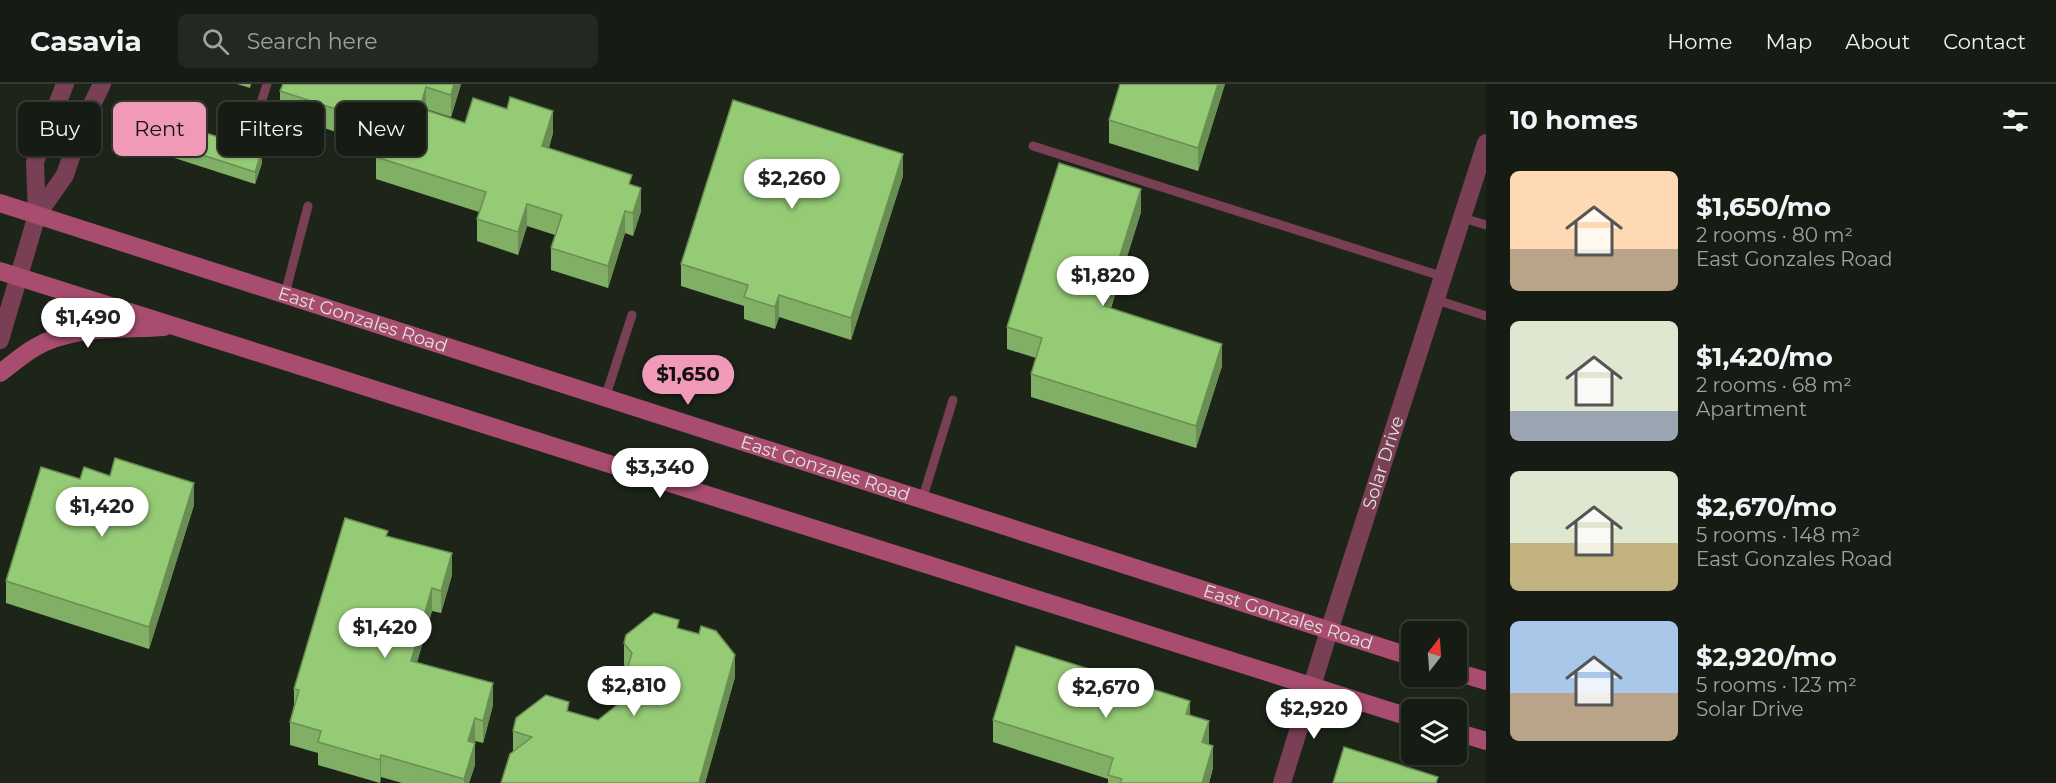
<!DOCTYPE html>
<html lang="en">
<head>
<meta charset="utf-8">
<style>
	body { margin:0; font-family:Montserrat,sans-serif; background:#232921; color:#f1f3f6; height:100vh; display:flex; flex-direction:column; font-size:22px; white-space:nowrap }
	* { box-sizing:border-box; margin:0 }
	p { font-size:20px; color:#9ea1a0 }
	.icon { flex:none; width:33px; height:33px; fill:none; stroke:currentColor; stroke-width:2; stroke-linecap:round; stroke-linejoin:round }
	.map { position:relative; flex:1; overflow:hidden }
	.panel { display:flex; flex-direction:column; background:#161c13; width:570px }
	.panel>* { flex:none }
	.top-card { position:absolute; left:18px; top:18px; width:570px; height:54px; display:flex; gap:12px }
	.needle { width:39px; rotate:17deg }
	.tools { position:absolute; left:1401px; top:537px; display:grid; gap:12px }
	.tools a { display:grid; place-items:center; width:66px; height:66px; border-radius:9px; background:#161c13; box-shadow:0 2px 4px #0004,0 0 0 2px #353a33; font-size:30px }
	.price { position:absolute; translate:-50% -51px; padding:0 14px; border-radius:21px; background:#fff; color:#222; font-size:20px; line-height:39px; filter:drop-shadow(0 2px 3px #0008) }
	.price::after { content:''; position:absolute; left:50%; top:36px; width:18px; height:14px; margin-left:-9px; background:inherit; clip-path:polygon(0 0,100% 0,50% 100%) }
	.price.selected { background:#f09ab7; color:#111 }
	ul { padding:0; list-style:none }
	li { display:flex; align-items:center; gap:18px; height:150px; padding:0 24px }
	li span { display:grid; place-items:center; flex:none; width:168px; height:120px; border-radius:9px; color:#555 }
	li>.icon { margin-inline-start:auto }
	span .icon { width:72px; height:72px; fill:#fffc; stroke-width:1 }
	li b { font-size:26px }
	h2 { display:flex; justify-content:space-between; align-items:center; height:72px; padding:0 24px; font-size:26px }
	.chip { padding:0 21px; border-radius:9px; background:#161c13; box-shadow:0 2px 4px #0004,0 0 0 2px #353a33; font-size:21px; line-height:54px }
	.chip.selected { background:#f09ab7; color:#111 }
	header { display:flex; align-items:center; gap:36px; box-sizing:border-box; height:84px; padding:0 30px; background:#161c13; border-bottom:2px solid #353a33 }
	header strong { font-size:28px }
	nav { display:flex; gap:33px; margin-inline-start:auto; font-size:21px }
	.search { width:420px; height:54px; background:#232921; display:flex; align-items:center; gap:15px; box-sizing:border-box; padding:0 21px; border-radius:9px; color:#9ea1a0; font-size:22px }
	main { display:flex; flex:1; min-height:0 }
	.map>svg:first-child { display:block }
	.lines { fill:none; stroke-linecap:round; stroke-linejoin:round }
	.service { stroke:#793f54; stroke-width:9 }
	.minor { stroke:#793f54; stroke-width:18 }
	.secondary { stroke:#a94d70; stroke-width:18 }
	.wall { fill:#81af65 }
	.shaded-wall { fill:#698e53 }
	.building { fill:#96cb76; stroke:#698e53; stroke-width:1.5 }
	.labels { text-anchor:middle; stroke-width:6; stroke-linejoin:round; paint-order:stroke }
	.street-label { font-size:18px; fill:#dce2d9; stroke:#1d2519 }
</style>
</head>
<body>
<header>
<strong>Casavia</strong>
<div class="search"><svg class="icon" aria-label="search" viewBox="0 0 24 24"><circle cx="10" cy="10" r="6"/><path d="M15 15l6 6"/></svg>Search here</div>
<nav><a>Home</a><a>Map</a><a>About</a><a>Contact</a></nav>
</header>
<main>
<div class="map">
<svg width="1486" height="699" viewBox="0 0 1486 699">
	<rect width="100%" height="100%" fill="#1d2519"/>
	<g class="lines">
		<g class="service">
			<polyline points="253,44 267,0"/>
			<polyline points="1033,62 1444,193"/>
			<polyline points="1463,134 1486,141"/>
			<polyline points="285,210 308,122"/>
			<polyline points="1437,216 1486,232"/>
			<polyline points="605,314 632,231"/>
			<polyline points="922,416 953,316"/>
		</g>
		<g class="minor">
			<polyline points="37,131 65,91 81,43 102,0"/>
			<polyline points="0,256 37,131 35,78 65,0"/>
			<path id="s1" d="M1282,699L1329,547L1486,59"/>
		</g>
		<g class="secondary">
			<path id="s2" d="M0,119L1412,573"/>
			<polyline points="0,187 1412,634"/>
			<path d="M0,289C11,281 22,271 34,264C72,241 121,246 164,243"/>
			<polyline points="1456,588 1486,597"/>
			<polyline points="1456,648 1486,657"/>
		</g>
	</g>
	<g class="wall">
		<polygon points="237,0 251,0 250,4"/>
		<polygon points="461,0 451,33 426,25 426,26 465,39 553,49 549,64 632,101 641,127 633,152 625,149 608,204 551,186 551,164 555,151 527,142 518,171 477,157 477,135 479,128 376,95 376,73 380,62 280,30 280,7"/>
		<polygon points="1225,0 1198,87 1109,59 1109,36"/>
		<polygon points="159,57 262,79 255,100 159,69"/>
		<polygon points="903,92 851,256 779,233 775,245 744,235 744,222 681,202 681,180"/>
		<polygon points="1141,128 1111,224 1222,282 1196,364 1031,313 1031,290 1036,274 1007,265 1007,243"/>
		<polygon points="194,421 149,565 6,519 6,497"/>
		<polygon points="388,452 452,491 441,529 432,527 417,578 493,621 483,659 475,657 475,681 469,699 402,699 381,693 380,699 318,681 318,669 290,661 290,638 294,621 294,605"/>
		<polygon points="679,545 735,593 705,699 501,699 513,668 513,647 569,628 598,636 617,621 627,585 624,581 624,559"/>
		<polygon points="1190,631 1209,659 1213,684 1209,699 1108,699 1108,695 993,658 993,636"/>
	</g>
	<g class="shaded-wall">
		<polygon points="454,0 461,0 451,33 451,11"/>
		<polygon points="1218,0 1225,0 1198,87 1198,64"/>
		<polygon points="426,3 426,25 420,46 420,24"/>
		<polygon points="553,27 553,49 542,85 542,62"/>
		<polygon points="262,67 262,79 255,100 255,88"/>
		<polygon points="903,70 903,92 851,256 851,234"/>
		<polygon points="641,104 641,127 633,152 633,129"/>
		<polygon points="1141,105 1141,128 1104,245 1104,222"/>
		<polygon points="527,120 527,142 518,171 518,148"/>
		<polygon points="625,127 625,149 608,204 608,182"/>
		<polygon points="779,211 779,233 775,245 775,223"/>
		<polygon points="1222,260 1222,282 1196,364 1196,342"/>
		<polygon points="194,399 194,421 149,565 149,543"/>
		<polygon points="452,469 452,491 441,529 441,507"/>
		<polygon points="432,504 432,527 411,599 411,577"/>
		<polygon points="735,571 735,593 705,699 699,699"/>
		<polygon points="493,599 493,621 483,659 483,637"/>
		<polygon points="1190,617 1190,640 1186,630"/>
		<polygon points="475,634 475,657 468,679 468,657"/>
		<polygon points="1209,637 1209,659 1202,681 1202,658"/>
		<polygon points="475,659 475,681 469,699 464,699 464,695"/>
		<polygon points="1213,662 1213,684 1209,699 1202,699"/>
		<polygon points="381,671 381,693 380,699 380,676"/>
	</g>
	<g class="building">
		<polygon points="283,0 454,0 451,11 426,3 420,24 465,39 473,14 507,25 510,13 553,27 542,62 632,91 629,100 641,104 633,129 625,127 608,182 551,164 562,131 527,120 518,148 477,135 486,108 376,73 386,41 280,7"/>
		<polygon points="1120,0 1218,0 1198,64 1109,36"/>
		<polygon points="733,16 903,70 851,234 779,211 775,223 744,213 748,201 681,180"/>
		<polygon points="165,36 262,67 255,88 159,57"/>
		<polygon points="1059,79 1141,105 1104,222 1222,260 1196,342 1031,290 1042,254 1007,243"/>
		<polygon points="115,374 194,399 149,543 6,497 41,383 80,395 84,383 110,392"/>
		<polygon points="345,434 388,447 386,452 452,469 441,507 432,504 411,577 493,599 483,637 475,634 468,657 475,659 464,695 381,671 380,676 318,658 321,647 290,638 299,606 294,605"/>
		<polygon points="654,529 679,536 677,544 699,550 701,542 716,547 735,571 699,699 501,699 510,670 532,653 513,647 516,634 546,611 569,618 567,627 598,636 617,621 632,569 624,559 626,551"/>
		<polygon points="1016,562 1190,617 1186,630 1209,637 1202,658 1213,662 1202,699 1120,699 1122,695 1108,691 1113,674 993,636"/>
		<polygon points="1344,663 1438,693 1436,699 1333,699"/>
	</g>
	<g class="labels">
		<g class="street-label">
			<text dy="6" stroke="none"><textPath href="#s2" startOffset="381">East Gonzales Road</textPath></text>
			<text dy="6" stroke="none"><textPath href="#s1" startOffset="336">Solar Drive</textPath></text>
			<text dy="6" stroke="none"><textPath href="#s2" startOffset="867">East Gonzales Road</textPath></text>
			<text dy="6" stroke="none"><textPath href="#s2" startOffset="1353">East Gonzales Road</textPath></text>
		</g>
	</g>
</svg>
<div class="tools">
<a><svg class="needle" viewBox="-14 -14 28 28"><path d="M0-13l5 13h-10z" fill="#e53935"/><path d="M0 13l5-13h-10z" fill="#9ea1a0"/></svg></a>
<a><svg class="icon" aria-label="layers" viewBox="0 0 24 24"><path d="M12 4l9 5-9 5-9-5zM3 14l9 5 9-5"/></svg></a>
</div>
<b class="price" style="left:792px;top:126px">$2,260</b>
<b class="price" style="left:1103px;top:223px">$1,820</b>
<b class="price" style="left:88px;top:265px">$1,490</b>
<b class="price selected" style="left:688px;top:322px">$1,650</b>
<b class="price" style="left:660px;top:415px">$3,340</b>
<b class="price" style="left:102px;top:454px">$1,420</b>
<b class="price" style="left:385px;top:575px">$1,420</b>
<b class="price" style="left:634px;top:633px">$2,810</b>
<b class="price" style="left:1106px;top:635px">$2,670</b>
<b class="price" style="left:1314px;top:656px">$2,920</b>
<div class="top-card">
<a class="chip">Buy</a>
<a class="chip selected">Rent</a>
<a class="chip">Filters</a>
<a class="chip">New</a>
</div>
</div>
<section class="panel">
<h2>10 homes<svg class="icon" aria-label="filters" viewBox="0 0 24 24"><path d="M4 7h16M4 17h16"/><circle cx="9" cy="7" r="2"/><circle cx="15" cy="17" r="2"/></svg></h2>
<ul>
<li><span style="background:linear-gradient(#ffd9b3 65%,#b9a48a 0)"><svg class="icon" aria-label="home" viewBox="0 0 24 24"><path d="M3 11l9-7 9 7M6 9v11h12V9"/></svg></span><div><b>$1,650/mo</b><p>2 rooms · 80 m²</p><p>East Gonzales Road</p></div></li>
<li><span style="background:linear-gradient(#dfe7d0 75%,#9aa5b1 0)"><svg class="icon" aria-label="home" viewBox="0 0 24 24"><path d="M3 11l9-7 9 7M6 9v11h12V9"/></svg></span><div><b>$1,420/mo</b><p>2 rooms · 68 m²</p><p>Apartment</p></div></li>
<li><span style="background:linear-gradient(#dfe7d0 60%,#c2b280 0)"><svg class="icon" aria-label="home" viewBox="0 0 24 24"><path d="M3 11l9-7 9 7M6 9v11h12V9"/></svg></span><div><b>$2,670/mo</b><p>5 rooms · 148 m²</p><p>East Gonzales Road</p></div></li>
<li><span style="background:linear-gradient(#a9c7e8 60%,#b9a48a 0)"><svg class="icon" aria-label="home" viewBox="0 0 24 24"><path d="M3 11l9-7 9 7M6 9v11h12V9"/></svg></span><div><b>$2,920/mo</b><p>5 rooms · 123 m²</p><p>Solar Drive</p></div></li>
</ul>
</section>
</main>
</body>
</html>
